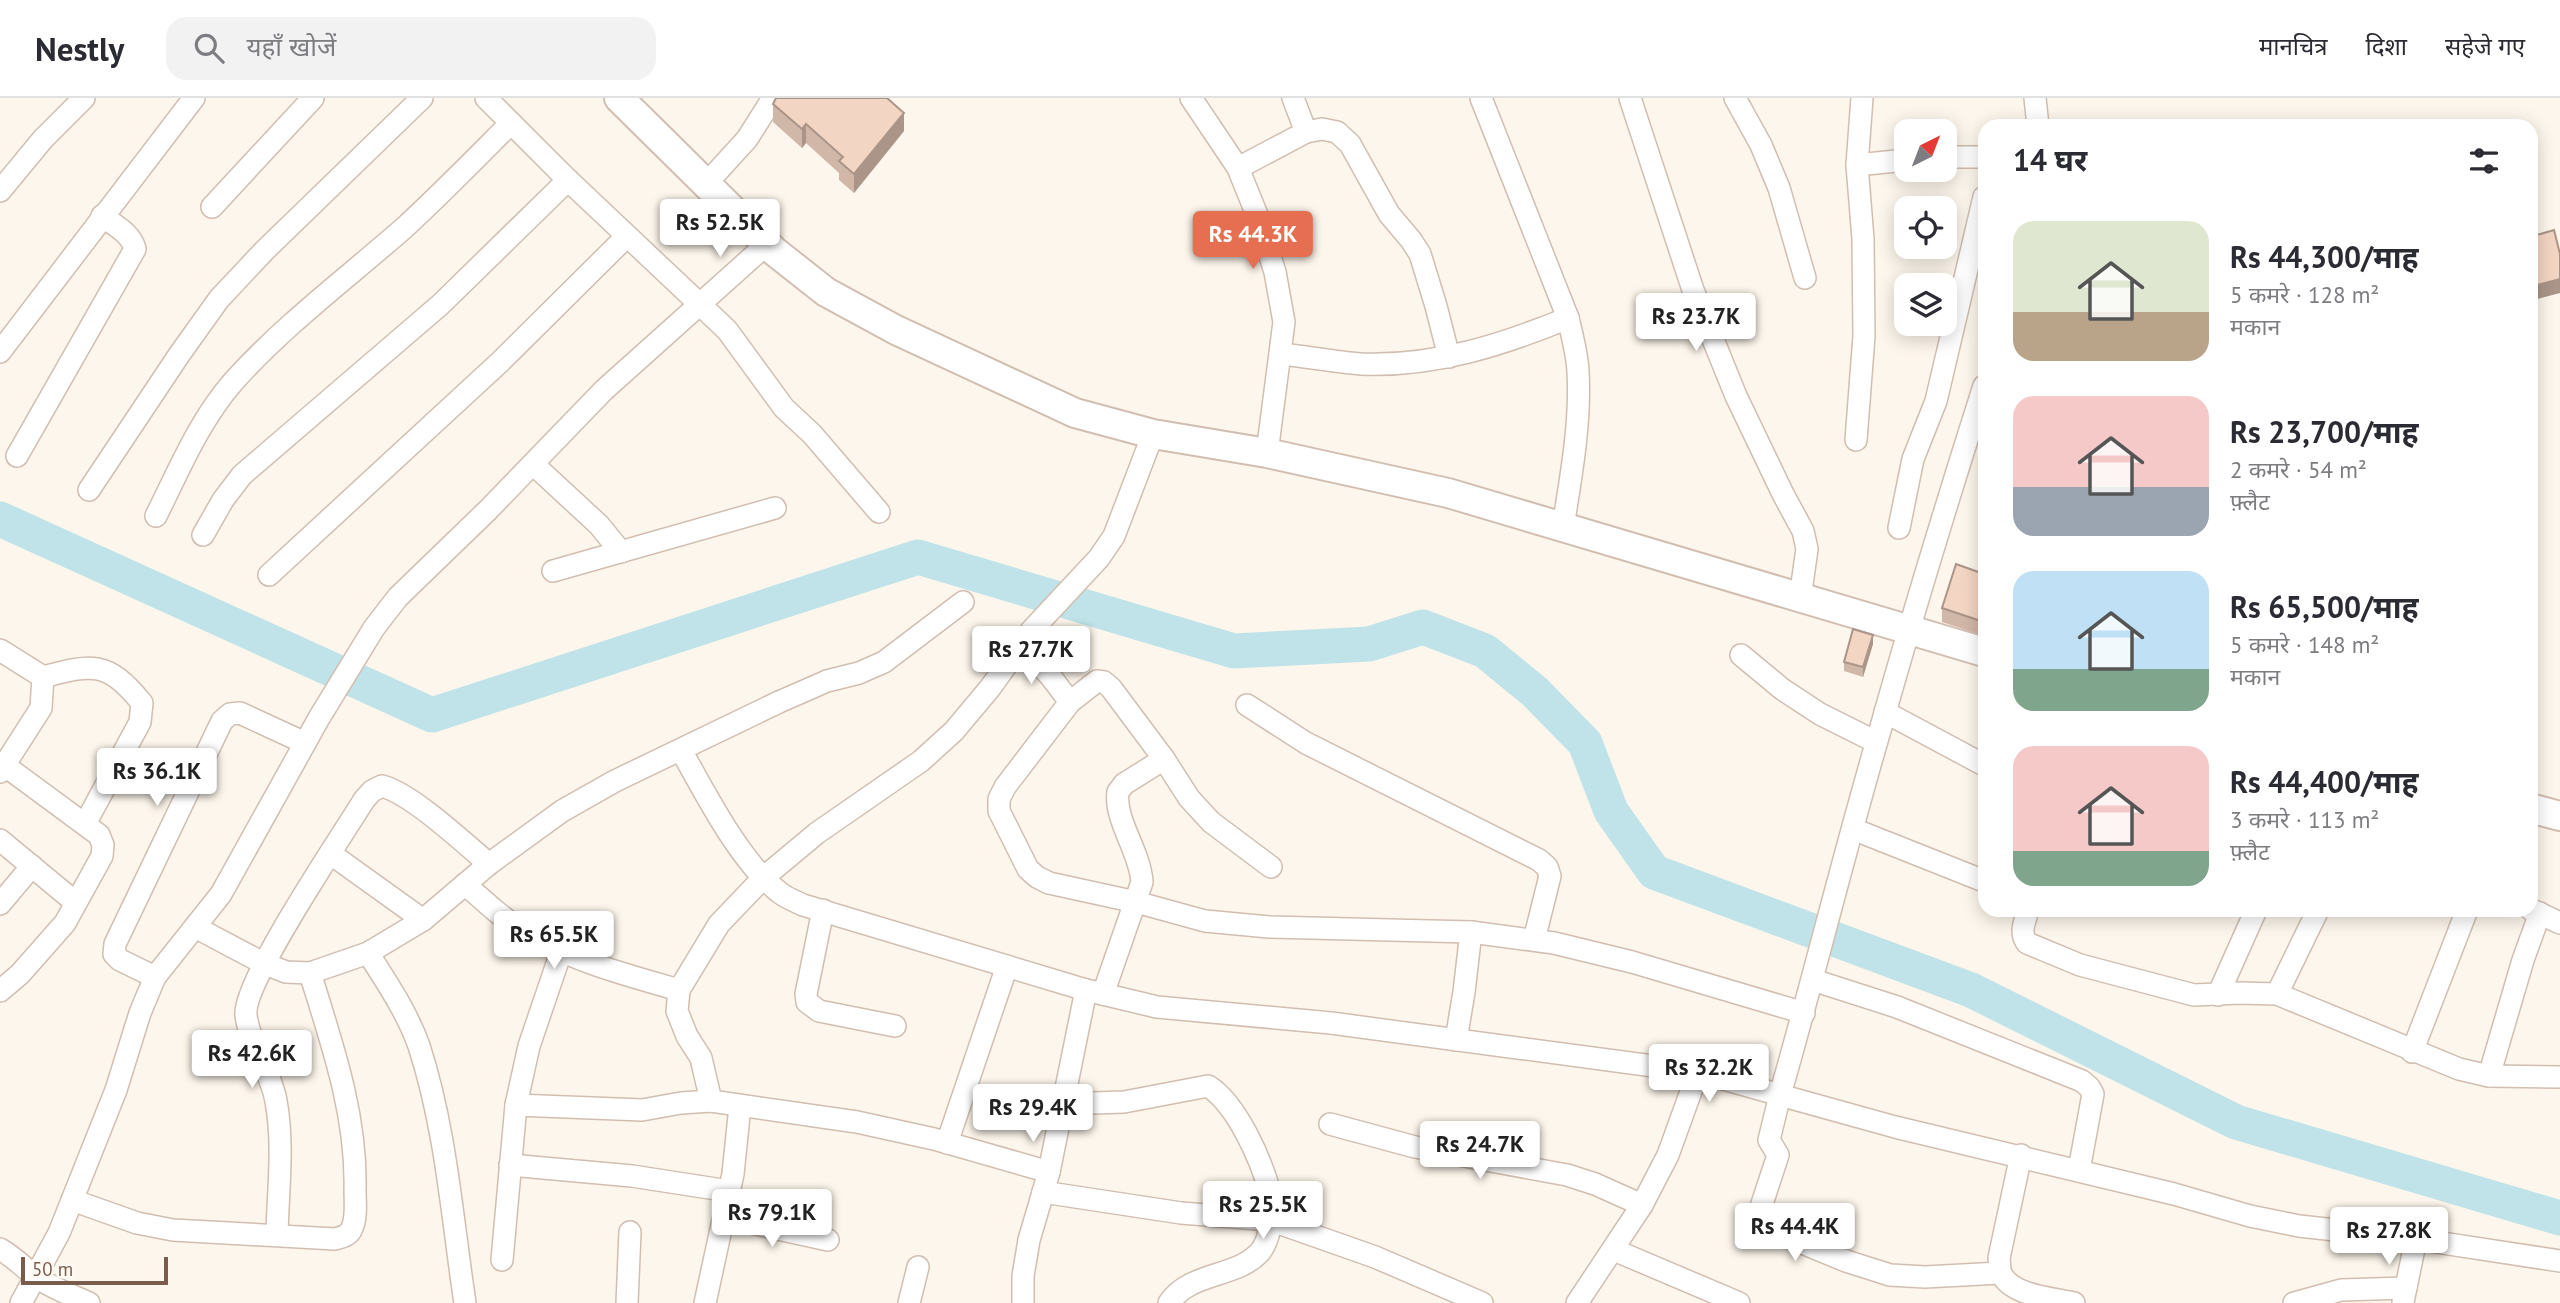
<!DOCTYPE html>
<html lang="hi">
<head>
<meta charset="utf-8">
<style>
	body { margin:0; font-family:"PT Sans","Noto Sans Devanagari",sans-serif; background:#f2f2f3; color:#2b2b33; height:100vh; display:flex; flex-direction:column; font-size:26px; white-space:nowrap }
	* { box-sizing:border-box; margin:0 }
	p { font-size:23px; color:#7c7c81 }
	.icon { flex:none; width:38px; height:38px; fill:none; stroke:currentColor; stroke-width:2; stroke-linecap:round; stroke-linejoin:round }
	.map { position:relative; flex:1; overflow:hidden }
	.drawer { position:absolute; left:1978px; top:21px; width:560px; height:798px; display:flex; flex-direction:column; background:#fff; border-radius:21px; box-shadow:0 4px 18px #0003 }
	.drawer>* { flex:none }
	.needle { width:46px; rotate:42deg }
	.buttons { position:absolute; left:1894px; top:21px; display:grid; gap:14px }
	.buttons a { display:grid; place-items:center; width:63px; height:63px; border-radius:14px; background:#fff; box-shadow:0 4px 18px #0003; font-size:35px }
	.scale { position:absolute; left:21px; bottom:18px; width:147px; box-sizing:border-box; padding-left:7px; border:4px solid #7a5c4d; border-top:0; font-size:19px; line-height:24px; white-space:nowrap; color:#7a5c4d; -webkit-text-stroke:5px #fffaf3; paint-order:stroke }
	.price { position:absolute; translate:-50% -60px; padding:0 16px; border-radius:7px; background:#fff; color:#222; font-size:23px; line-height:46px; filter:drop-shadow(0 2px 4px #0008) }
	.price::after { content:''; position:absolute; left:50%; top:42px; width:21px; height:16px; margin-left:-10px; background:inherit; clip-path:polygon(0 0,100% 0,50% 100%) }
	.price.current { background:#e76f51; color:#fff }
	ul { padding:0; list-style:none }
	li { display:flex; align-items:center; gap:21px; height:175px; padding:0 35px }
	li span { display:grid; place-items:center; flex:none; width:196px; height:140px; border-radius:21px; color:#555 }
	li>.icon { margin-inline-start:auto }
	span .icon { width:84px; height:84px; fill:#fffc; stroke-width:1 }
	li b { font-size:30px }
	h2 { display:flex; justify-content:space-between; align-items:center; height:84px; padding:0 35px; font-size:30px }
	header { display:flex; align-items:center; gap:42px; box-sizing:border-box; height:98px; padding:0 35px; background:#fff; border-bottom:2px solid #e1e1e2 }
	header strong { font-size:33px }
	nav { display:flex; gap:38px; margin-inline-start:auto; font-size:24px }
	.search { width:490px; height:63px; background:#f2f2f3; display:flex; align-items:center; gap:18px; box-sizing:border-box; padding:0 24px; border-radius:21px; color:#7c7c81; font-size:26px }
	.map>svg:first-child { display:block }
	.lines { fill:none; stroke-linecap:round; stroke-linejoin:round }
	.river { stroke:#bfe3e8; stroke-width:35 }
	.minor-casing { stroke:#d1beb0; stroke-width:24 }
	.tertiary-casing { stroke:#d1beb0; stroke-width:32 }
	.minor { stroke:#fff; stroke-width:21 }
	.tertiary { stroke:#fff; stroke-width:28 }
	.wall { fill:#d1b7a8 }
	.shaded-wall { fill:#aa9588 }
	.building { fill:#f3d5c3; stroke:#aa9588; stroke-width:2 }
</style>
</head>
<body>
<header>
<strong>Nestly</strong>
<div class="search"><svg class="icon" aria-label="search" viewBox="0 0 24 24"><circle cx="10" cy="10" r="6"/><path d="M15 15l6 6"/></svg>यहाँ खोजें</div>
<nav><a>मानचित्र</a><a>दिशा</a><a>सहेजे गए</a></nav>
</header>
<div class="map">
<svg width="2560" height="1205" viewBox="0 0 2560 1205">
	<rect width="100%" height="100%" fill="#fdf6ec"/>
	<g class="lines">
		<polyline class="river" points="0,421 432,617 918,459 1234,553 1369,546 1423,529 1485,553 1535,594 1585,645 1611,713 1654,774 1971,892 2236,1024 2560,1120"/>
		<defs>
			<g id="minor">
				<polyline points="486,0 568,82 727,232 784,310 812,336 879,414"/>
				<polyline points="1191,0 1238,70 1257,117 1275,174 1284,224 1267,355"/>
				<polyline points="1293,0 1306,34"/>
				<path d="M1481,0L1568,220C1572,237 1577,255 1578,273C1581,325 1571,378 1563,429"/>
				<polyline points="1630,0 1693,192 1736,298 1783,396 1803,433 1807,451 1800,500"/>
				<polyline points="1735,0 1761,47 1779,90 1805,180"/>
				<polyline points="2035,0 2038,28"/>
				<polyline points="1944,59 1984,59"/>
				<polyline points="1857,67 1906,62"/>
				<polyline points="1238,70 1306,34 1322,31 1337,34 1350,46 1389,116 1411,142 1420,156 1436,208 1449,259"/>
				<polyline points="706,86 747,41 773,0"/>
				<polyline points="0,93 43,41 84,0"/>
				<polyline points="212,109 313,0"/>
				<polyline points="0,254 194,0"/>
				<path d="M1282,256C1308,259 1335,264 1361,266C1434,269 1502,247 1568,220"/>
				<polyline points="1856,342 1864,238 1863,141 1857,67 1862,0"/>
				<path d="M17,358L135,151C131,135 114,127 102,118"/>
				<polyline points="533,366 599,427 621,454"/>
				<polyline points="89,392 179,257 219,201 265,152 422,0"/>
				<path d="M156,418C179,372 199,323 233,284C284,227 347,180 404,130C441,96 476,60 511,25"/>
				<polyline points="1899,430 1913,361 1936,303 1984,99"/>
				<polyline points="203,437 223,402 242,377 440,207 568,82"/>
				<polyline points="553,473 775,410"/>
				<polyline points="269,477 500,264 627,138"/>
				<polyline points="1022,547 1051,579 1070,604"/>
				<polyline points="0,552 43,579 41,610 0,674"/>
				<polyline points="1741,557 1782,591 1820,616 1876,644"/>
				<path d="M43,579C92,566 107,562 142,605L140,624L85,726"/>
				<polyline points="1247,607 1306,645 1539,762 1547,769 1550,778 1534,842"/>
				<polyline points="1885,614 1984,667"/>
				<path d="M681,652C705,695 740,764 779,794C786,800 795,803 803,807L1086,892L1157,909L1331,925L1698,974"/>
				<polyline points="1853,731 1984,783"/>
				<polyline points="0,742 75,804"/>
				<polyline points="331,756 423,822"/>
				<polyline points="1271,769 1211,724 1189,700 1164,661 1111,590 1104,584 1097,583 1070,604 1005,689 999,701 999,713 1028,771 1037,779 1049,785 1136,804 1205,823 1269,829 1471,834 1554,845 1632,864 1804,915"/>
				<path d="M465,786C486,805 508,825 532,839C577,864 630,878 679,892"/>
				<polyline points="0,806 32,768"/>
				<polyline points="2530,811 2560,825"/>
				<polyline points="823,812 806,896 807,904 819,913 895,928"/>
				<path d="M2028,812C2025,824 2019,834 2027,845L2080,867L2194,897L2240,895L2277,896L2459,971L2489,978L2560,979"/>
				<polyline points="195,829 263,865 286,874 310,875 368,855 423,822 489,766 562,713 615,683 779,604 827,583 859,575 884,564 963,504"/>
				<path d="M368,855C387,885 407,914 419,948C446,1031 452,1119 465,1205"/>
				<polyline points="155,879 120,862 114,856 115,846 222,623 230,616 240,615 305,645"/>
				<polyline points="1813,882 1897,909 2082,983 2089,989 2093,996 2079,1072"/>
				<polyline points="0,893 20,876 65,825 102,758 103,747 99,737 4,667"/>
				<path d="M1103,896L1142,784C1140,753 1114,722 1118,694L1124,686L1164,661"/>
				<polyline points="2277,896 2318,812"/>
				<polyline points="2218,897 2256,812"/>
				<polyline points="1456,942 1464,894 1471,834"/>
				<polyline points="2412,954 2467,812"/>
				<polyline points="2489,978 2523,862 2540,815"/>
				<polyline points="711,1003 701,960 687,938 677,913 679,892 719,826 763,780 817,735 921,663 954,633 990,590 1031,533 1099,460 1114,438 1153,336"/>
				<path d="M1062,1006L1124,1004L1208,988C1237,1006 1261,1062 1270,1094C1274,1111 1271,1144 1258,1156C1234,1180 1190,1174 1169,1205"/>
				<polyline points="516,1007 642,1012 681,1005 711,1003 857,1024 934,1041 1049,1074"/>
				<polyline points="1330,1026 1415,1049 1567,1077 1595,1086 1642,1107"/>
				<polyline points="947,1045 1007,868"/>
				<path d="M2021,1057L1999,1160C2000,1166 1999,1173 2002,1177C2013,1198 2053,1200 2074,1205"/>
				<polyline points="510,1067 632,1078 729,1093"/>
				<polyline points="1043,1094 1181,1115 1270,1122 1375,1159 1482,1205"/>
				<path d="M72,1102L137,1125L173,1132L335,1141C342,1139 349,1138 352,1130C357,1119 355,1104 355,1092C357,1017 332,946 310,875"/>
				<polyline points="724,1119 828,1142"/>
				<path d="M277,1136C278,1093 284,1046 276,1003C271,973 249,945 246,917C242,885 342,738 364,702L372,693L382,688C412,696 463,744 489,766"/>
				<path d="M0,1151C14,1159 22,1168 35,1178C51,1190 71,1197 89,1205"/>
				<polyline points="1614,1152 1739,1205"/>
				<polyline points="502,1162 516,1007 529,948 561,854"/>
				<polyline points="2000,1175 1925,1179 1890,1177 1846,1163 1761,1128 1758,1122 1759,1115 1778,1057 1769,1042 1780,997 1895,1029 2174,1096 2250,1118 2299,1128 2416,1141 2560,1163"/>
				<polyline points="2403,1204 2416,1141"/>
				<polyline points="21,1205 59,1135 116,992 140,915 155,879 221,796 319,620 374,530 398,499 488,412 604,292 767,146"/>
				<polyline points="627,1205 630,1134"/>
				<polyline points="705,1205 733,1076 740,1008"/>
				<polyline points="909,1205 918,1169"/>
				<polyline points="1023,1205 1023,1178 1029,1142 1049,1074 1086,892"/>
				<path d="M1577,1205L1642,1107L1668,1057L1698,974L1780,997C1815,875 1845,751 1881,629C1913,515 1948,401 1984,288"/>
				<polyline points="2294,1205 2341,1192 2406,1190"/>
			</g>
			<g id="tertiary">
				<polyline points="619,0 774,153 826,194 896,232 1075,315 1153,336 1267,355 1448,395 1984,554"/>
				<polyline points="2530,710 2560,718"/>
			</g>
		</defs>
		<use href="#minor" class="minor-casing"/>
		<use href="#tertiary" class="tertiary-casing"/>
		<use href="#minor" class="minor"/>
		<use href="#tertiary" class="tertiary"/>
	</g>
	<g class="wall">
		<polygon points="773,6 904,33 854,95 839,82 839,75 806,45 802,50 773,24"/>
		<polygon points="1984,476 1984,538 1942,524 1942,510"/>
		<polygon points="1873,546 1863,579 1844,573 1844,564"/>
	</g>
	<g class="shaded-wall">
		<polygon points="904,15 904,33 854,95 854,76"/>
		<polygon points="806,26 806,45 802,50 802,31"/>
		<polygon points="2560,181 2560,195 2530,203 2530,189"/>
		<polygon points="1873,537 1873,546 1863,579 1863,569"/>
	</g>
	<g class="building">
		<polygon points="776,0 887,0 904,15 854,76 839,63 843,59 806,26 802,31 773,6"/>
		<polygon points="2554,132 2560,156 2560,181 2530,189 2530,139"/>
		<polygon points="1956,466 1984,476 1984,524 1942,510"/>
		<polygon points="1853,531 1873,537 1863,569 1844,564"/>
	</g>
</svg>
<div class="buttons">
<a><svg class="needle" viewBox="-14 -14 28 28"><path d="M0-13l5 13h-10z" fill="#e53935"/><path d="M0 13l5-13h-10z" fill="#7c7c81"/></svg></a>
<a><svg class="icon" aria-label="locate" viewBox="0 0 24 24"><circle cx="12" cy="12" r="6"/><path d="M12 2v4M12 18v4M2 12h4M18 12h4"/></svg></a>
<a><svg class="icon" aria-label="layers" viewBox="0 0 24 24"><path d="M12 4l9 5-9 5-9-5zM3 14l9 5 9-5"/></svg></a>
</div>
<div class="scale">50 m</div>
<b class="price" style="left:720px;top:161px">Rs 52.5K</b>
<b class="price current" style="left:1253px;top:173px">Rs 44.3K</b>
<b class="price" style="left:1696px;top:255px">Rs 23.7K</b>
<b class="price" style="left:1031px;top:588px">Rs 27.7K</b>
<b class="price" style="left:157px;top:710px">Rs 36.1K</b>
<b class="price" style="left:554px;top:873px">Rs 65.5K</b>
<b class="price" style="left:252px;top:992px">Rs 42.6K</b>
<b class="price" style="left:1709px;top:1006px">Rs 32.2K</b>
<b class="price" style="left:1033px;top:1046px">Rs 29.4K</b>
<b class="price" style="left:1480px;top:1083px">Rs 24.7K</b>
<b class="price" style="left:1263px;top:1143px">Rs 25.5K</b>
<b class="price" style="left:772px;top:1151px">Rs 79.1K</b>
<b class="price" style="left:1795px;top:1165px">Rs 44.4K</b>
<b class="price" style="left:2389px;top:1169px">Rs 27.8K</b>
<section class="drawer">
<h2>14 घर<svg class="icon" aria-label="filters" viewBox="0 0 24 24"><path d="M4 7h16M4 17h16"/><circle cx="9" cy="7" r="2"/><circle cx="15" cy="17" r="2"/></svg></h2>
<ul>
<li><span style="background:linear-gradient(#dfe7d0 65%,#b9a48a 0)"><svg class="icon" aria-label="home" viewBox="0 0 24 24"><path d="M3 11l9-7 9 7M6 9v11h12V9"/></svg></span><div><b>Rs 44,300/माह</b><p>5 कमरे · 128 m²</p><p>मकान</p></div></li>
<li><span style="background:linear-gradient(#f6c9c9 65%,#9aa5b1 0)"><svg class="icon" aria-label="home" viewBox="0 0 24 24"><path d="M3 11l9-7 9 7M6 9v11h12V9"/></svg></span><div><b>Rs 23,700/माह</b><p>2 कमरे · 54 m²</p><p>फ़्लैट</p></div></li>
<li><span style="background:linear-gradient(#bfe0f5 70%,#7fa58c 0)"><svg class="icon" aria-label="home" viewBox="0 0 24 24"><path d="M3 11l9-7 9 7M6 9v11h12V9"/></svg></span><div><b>Rs 65,500/माह</b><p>5 कमरे · 148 m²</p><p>मकान</p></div></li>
<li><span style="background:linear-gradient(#f6c9c9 75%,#7fa58c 0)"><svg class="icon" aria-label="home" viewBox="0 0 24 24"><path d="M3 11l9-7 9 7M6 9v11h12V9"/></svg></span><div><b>Rs 44,400/माह</b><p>3 कमरे · 113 m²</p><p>फ़्लैट</p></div></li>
</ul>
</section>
</div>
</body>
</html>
